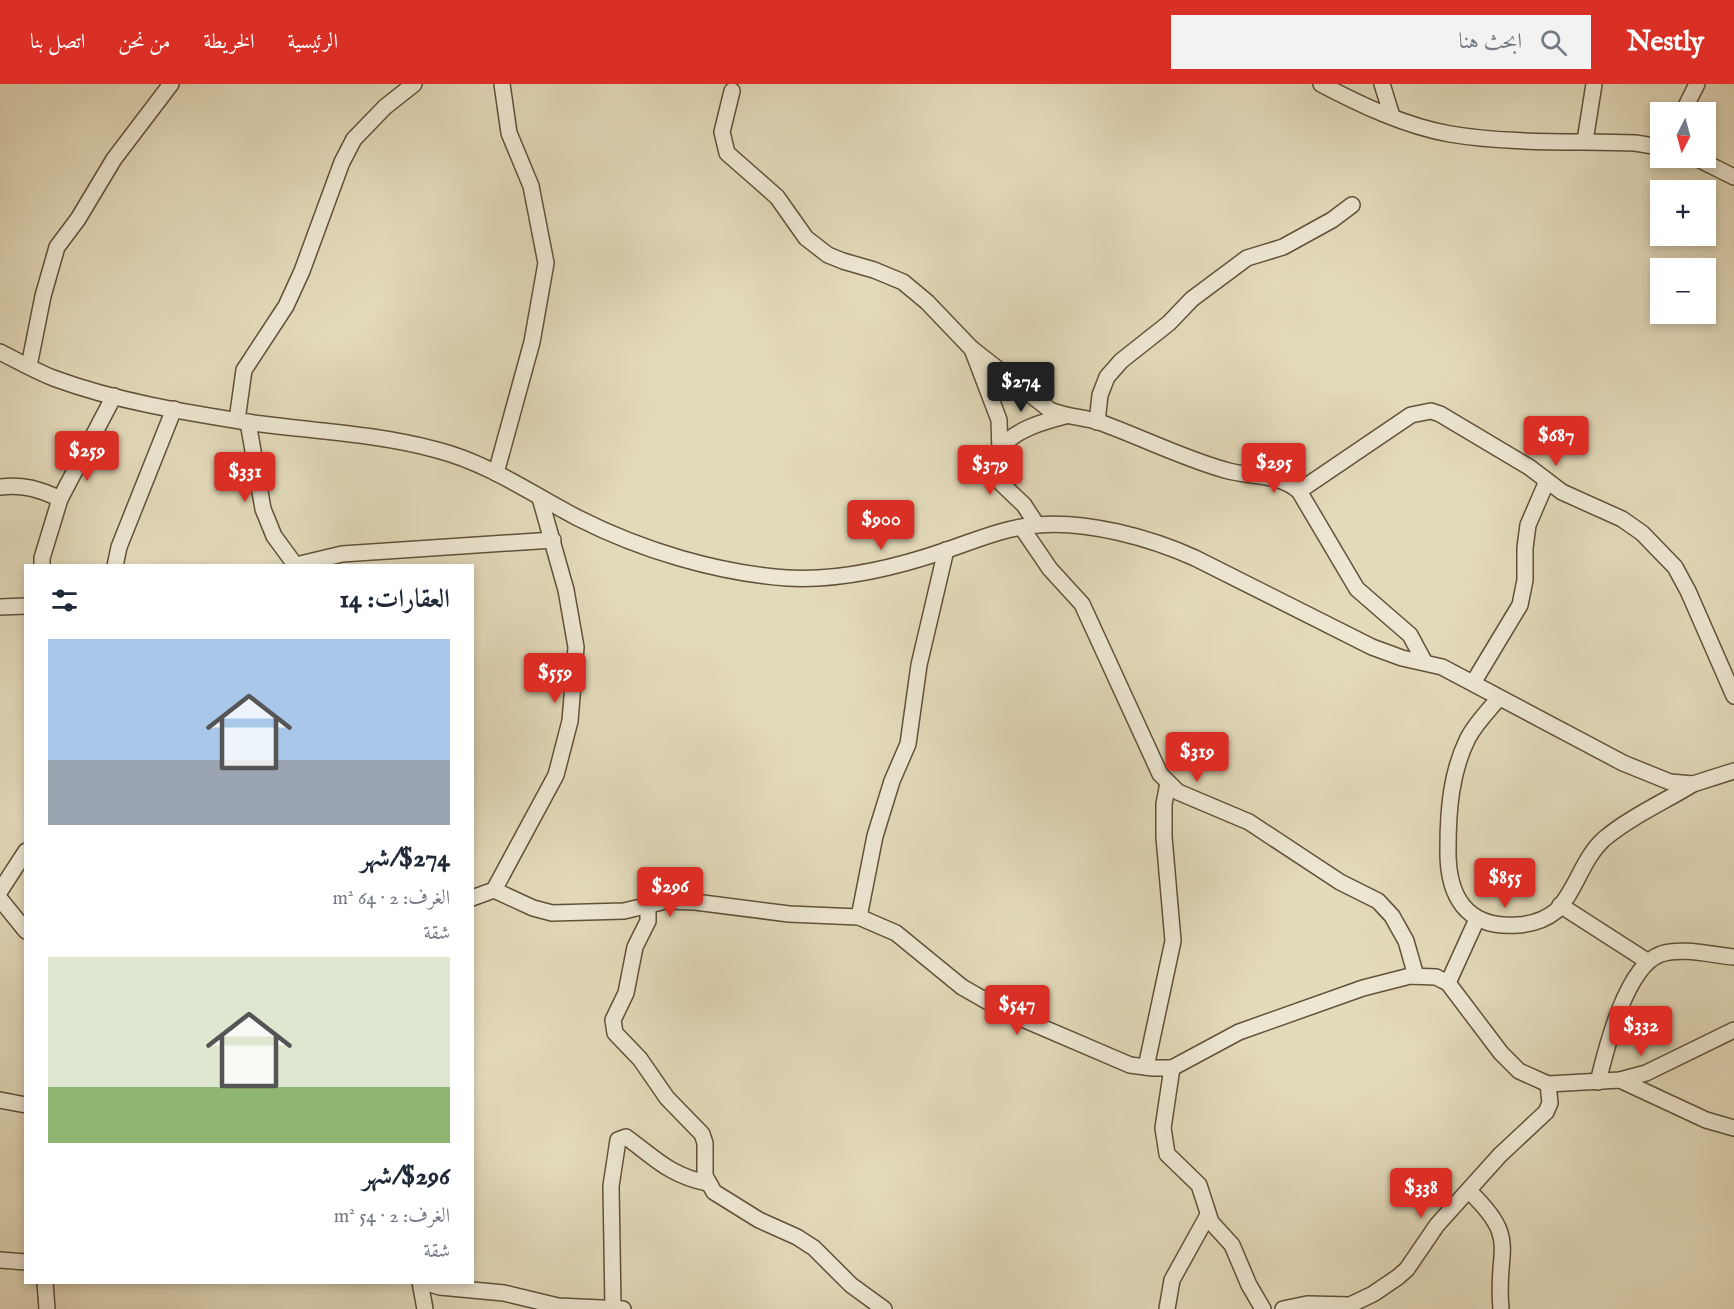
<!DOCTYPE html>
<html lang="ar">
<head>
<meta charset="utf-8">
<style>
	body { margin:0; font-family:"IM FELL English",Amiri,serif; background:#f2f2f3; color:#1f2937; direction:rtl; height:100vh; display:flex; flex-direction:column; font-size:22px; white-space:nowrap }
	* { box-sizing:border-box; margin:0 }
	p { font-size:20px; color:#747a83 }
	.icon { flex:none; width:33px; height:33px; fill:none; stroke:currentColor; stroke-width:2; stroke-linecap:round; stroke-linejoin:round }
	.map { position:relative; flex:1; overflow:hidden; direction:ltr }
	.panel { position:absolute; left:24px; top:480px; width:450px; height:720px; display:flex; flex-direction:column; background:#fff; border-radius:0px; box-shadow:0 3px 9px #0003; direction:rtl }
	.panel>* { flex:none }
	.needle { width:39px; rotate:186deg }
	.fabs { position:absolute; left:1650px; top:18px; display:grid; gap:12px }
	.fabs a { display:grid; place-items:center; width:66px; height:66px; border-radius:0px; background:#fff; box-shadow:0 3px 9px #0003; font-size:30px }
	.price { position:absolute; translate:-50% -51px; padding:0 14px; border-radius:6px; background:#d93025; color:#fff; font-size:20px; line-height:39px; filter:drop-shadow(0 2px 3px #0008) }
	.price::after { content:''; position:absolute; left:50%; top:36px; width:18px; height:14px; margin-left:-9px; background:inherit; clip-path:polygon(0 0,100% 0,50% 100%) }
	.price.current { background:#222; color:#fff }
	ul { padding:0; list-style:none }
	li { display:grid; align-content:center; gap:12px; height:318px; padding:0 24px }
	li span { display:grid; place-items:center; height:186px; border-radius:0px; color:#555 }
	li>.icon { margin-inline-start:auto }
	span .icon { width:108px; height:108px; fill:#fffc; stroke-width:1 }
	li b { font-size:26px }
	h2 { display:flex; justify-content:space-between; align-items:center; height:72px; padding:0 24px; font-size:26px }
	header { display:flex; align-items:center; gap:36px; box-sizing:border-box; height:84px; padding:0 30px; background:#d93025; color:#fff }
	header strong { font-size:28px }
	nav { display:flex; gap:33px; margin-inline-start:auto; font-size:21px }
	.search { width:420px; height:54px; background:#f2f2f3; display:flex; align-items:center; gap:15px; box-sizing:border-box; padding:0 21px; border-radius:0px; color:#747a83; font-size:22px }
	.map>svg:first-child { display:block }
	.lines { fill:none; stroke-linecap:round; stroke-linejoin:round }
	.minor-casing { stroke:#61513a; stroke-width:18 }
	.minor { stroke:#ede7d2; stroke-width:15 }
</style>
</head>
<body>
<header>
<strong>Nestly</strong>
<div class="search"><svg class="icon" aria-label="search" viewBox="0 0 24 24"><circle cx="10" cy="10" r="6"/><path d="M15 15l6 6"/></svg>ابحث هنا</div>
<nav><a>الرئيسية</a><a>الخريطة</a><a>من نحن</a><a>اتصل بنا</a></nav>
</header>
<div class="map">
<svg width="1734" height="1225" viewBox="0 0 1734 1225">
	<rect width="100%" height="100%" fill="#e3daba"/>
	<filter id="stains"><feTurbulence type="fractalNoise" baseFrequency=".00333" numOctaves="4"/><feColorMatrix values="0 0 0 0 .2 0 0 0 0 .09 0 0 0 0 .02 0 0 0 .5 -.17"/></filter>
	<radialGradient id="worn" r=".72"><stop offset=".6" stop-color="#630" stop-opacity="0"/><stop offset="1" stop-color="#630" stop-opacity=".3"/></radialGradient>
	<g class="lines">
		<defs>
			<g id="minor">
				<path d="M1321,0C1361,21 1405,42 1450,50C1510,60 1574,57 1635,59L1660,63"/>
				<polyline points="1382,0 1392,32"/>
				<path d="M732,7L722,48L727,69L777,113L806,154L828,171L843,177L874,186L903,198L927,218L971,264L1050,326C1066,333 1083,333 1099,338C1141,353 1182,374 1225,386C1251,394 1276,388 1299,407L1357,505L1410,551L1424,577"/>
				<polyline points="1683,28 1697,0"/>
				<polyline points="1585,57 1594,0"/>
				<polyline points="1696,74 1734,93"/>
				<polyline points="972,265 999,336 1001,399 1024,421 1037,441"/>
				<path d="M0,268C18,277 37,288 56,295C116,317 183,328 246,338C310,347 374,349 437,366C488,379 532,410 578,434C641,466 717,489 787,494C839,497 898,483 947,466C976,456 1007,443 1037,441C1086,436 1151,454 1195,474L1372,563L1402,574L1442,583L1623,679L1670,698L1693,700L1734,687"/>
				<polyline points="29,282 43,212 57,163 78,135 114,75 171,0"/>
				<polyline points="237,336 244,286 286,222 302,187 342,78 354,55 385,23 414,0"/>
				<polyline points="248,338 263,425 274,452 296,482"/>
				<polyline points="1097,338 1100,311 1107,293 1121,277 1169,239 1192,215 1247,174 1283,163 1332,136 1352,121"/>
				<path d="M1001,363C1017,345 1042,338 1065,332"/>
				<polyline points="496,389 532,258 546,179 531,102 509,49 502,0"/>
				<path d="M0,403C22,400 40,405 60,415"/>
				<polyline points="1299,407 1411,331 1431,327 1440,330 1529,383 1562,408 1622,435 1642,449 1675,483 1688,507 1734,612"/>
				<polyline points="1022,444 1050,485 1082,520 1160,690 1178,708 1249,738 1340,798 1378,817 1392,832 1406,857 1416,892"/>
				<polyline points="946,466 919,581 908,660 892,697 875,752 859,833 896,849 962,903 1004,927 1130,981 1153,984 1172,984 1239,948 1363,904 1410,892 1436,893 1448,899 1501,969 1519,987 1548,1000 1620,996 1646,989 1734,946"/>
				<polyline points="296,481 342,470 553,456"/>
				<polyline points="42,482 42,474 60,415 114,312"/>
				<polyline points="115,482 119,463 174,325"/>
				<polyline points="0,523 26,522"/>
				<polyline points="1473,599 1520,521 1525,496 1525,464 1528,441 1547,397"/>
				<path d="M1499,614C1489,626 1476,639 1468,654C1451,688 1448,726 1448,764C1447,812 1466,845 1518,841C1532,840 1545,836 1556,827C1576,807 1582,775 1604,755C1630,733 1664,718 1693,700"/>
				<polyline points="494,806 533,824 552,829 624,827 666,817 695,818 789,830 859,833"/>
				<polyline points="0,807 26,767"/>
				<polyline points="472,814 494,806 556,691 570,637 576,563 566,506 540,414"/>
				<polyline points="0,815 26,847"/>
				<polyline points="1560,821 1647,877"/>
				<polyline points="648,822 648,837 635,863 626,909 613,936 615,949 640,975 667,1014 702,1050 705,1059 705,1092 714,1108 759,1136 797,1153 814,1164 851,1201 884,1225"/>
				<polyline points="1448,899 1477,835"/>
				<polyline points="1146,983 1173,857 1164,753 1164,720 1168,699"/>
				<polyline points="1172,984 1163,1044 1167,1070 1199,1101 1211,1138 1232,1161 1249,1201 1263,1225"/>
				<polyline points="1620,996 1706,1036 1734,1044"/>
				<path d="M1598,998C1606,965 1626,882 1661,870C1683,863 1711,871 1734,873"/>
				<polyline points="0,1016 26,1021"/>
				<path d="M1469,1107C1521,1157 1495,1163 1501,1225"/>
				<polyline points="0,1176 26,1178"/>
				<polyline points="45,1198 47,1225"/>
				<polyline points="420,1198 425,1225"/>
				<polyline points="424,1198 440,1203 504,1209 558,1222 623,1225"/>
				<path d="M613,1224L611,1102L618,1056L626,1053C655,1074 669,1091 707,1099"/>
				<polyline points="1167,1225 1172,1196 1208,1131"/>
				<polyline points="1283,1225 1307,1220 1350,1221 1373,1210 1398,1193 1407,1185 1437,1141 1500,1071 1546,1028 1550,1019 1548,1000"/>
			</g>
		</defs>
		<use href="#minor" class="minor-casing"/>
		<use href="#minor" class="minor"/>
	</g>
	<rect width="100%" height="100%" filter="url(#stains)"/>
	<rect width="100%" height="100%" fill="url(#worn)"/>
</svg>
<div class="fabs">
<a><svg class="needle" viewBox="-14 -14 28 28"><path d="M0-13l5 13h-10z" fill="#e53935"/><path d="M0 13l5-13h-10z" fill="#747a83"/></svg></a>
<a>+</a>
<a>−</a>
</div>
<b class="price current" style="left:1021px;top:329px">$274</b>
<b class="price" style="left:1556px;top:383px">$687</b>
<b class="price" style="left:87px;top:398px">$259</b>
<b class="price" style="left:1274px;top:410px">$295</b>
<b class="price" style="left:990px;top:412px">$379</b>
<b class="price" style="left:245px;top:419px">$331</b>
<b class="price" style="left:881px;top:467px">$900</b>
<b class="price" style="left:555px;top:620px">$559</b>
<b class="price" style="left:1197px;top:699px">$319</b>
<b class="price" style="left:1505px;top:825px">$855</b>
<b class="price" style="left:670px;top:834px">$296</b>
<b class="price" style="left:1017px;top:952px">$547</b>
<b class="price" style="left:1641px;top:973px">$332</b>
<b class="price" style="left:1421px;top:1135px">$338</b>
<section class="panel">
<h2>العقارات: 14<svg class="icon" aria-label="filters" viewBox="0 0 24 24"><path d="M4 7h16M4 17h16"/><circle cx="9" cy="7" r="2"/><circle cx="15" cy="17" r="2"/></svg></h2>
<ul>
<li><span style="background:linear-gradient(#a9c7e8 65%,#9aa5b1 0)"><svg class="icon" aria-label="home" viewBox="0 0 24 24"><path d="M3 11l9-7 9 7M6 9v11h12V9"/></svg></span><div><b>$274/شهر</b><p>الغرف: 2 · 64 m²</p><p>شقة</p></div></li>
<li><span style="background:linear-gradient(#dfe7d0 70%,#8fb573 0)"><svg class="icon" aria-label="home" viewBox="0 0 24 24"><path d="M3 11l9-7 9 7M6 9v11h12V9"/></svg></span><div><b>$296/شهر</b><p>الغرف: 2 · 54 m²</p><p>شقة</p></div></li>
</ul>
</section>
</div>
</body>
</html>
